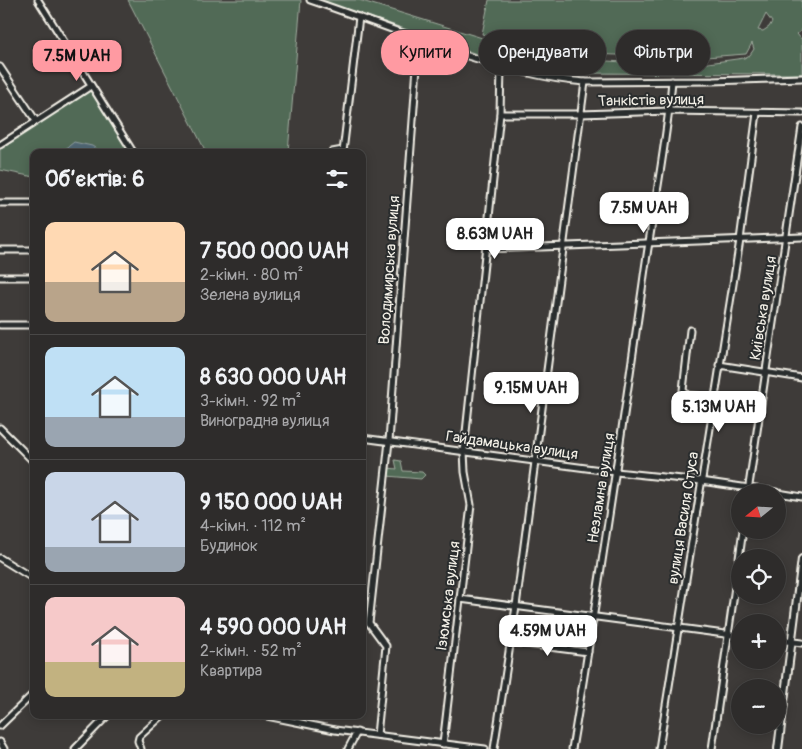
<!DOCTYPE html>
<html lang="uk">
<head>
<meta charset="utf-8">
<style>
	body { margin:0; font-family:Pangolin,sans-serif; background:#3a3837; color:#f1f3f6; height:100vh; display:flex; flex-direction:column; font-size:19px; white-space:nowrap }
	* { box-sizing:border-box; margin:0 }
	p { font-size:16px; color:#a7a7a9 }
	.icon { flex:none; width:28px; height:28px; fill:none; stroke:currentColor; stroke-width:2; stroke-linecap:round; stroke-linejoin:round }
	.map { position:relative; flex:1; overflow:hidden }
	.side { position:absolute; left:30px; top:149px; width:336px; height:570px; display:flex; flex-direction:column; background:#2e2c2b; border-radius:10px; box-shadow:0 2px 12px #0003,0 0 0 1px #494847 }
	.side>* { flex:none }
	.banner { position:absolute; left:381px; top:30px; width:345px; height:45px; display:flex; gap:10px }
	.needle { width:32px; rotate:252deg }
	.fabs { position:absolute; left:731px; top:484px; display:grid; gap:10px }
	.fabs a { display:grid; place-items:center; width:55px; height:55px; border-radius:50%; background:#2e2c2b; box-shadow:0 2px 12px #0003,0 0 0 1px #494847; font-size:25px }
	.price { position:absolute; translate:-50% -42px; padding:0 11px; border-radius:10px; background:#fff; color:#222; font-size:16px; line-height:32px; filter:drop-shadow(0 1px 2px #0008) }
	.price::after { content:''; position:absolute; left:50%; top:30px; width:15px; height:11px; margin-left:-8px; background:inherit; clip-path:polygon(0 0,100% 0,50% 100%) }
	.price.current { background:#ff9aa2; color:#111 }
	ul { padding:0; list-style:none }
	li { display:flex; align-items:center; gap:15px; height:125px; padding:0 15px }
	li+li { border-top:1px solid #494847 }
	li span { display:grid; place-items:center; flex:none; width:140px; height:100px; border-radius:10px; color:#555 }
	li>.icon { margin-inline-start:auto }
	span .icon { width:60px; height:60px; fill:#fffc; stroke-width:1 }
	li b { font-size:21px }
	h2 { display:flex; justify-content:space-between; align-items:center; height:60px; padding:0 15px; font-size:21px }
	.pill { padding:0 18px; border-radius:22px; background:#2e2c2b; box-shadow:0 2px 12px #0003,0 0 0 1px #494847; font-size:18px; line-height:45px }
	.pill.current { background:#ff9aa2; color:#111 }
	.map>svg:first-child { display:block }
	.green { fill:#516a57; stroke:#a2aea0; fill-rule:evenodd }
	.water { fill:#516875; stroke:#929fa3 }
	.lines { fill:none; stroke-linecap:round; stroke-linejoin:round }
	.minor-casing { stroke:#f4f1e8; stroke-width:9 }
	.major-casing { stroke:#f4f1e8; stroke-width:10 }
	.minor { stroke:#2a2d2e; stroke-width:5 }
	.major { stroke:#2a2d2e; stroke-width:6 }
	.labels { text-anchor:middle; stroke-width:4; stroke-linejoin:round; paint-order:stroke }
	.street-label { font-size:15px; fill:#f4f1e8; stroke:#2a2d2e }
</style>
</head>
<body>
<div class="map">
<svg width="802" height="749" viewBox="0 0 802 749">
	<rect width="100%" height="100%" fill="#3e3b39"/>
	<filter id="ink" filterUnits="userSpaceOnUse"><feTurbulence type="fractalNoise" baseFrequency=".02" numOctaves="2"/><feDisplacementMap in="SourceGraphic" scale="10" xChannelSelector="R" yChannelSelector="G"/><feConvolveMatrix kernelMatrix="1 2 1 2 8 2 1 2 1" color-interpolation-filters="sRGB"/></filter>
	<g filter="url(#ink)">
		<g class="green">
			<polygon points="128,0 301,0 288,152 206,152"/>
			<path d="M314,0H359L544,57L623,62L708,63L744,58L750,55L754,49L752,43L746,54L692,58L541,52L482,34L489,0H802V30L797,34L802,40V74L564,73L500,62L356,12ZM766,14L772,22L769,27L763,31L758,30Z"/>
			<polygon points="91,86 133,152 34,152 34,177 0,170 0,145"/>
			<polygon points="395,460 401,461 403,471 422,472 425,475 421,479 387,476 388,468 397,469"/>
		</g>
		<polygon class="water" points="74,142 92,146 101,152 64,152 64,150"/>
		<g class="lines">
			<defs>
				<g id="minor">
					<polyline points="38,0 133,152"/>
					<path d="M310,0C360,17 409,36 458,53C500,66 542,79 585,82L713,81L802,78"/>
					<polyline points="0,67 36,121"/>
					<polyline points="500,114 581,114 669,111 802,113"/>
					<polyline points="0,145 91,86"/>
					<polyline points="332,152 343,150"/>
					<polyline points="343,152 359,17"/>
					<polyline points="0,203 34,203"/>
					<polyline points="486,249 802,237"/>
					<polyline points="0,250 34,250"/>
					<polyline points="0,277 34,277"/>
					<polyline points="0,325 34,325"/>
					<polyline points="690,330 683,390 687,395 714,398"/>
					<polyline points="719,365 802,378"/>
					<polyline points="0,428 34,462"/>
					<polyline points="362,438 616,472 701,481 776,492"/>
					<polyline points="748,492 802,127"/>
					<polyline points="778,493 802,497"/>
					<polyline points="0,558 34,579"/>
					<polyline points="460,599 740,636"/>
					<polyline points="778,640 802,643"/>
					<polyline points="510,642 588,652"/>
					<polyline points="262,715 335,730 485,749"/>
					<polyline points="0,726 34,693"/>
					<polyline points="377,735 386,646 369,623 389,441 419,40"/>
					<polyline points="0,742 4,749"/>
					<polyline points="443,744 471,505 465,472 464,451 500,114 501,67"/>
					<polyline points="75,749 108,715"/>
					<polyline points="141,749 138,741 139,737 163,715"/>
					<polyline points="348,749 357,732"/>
					<polyline points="494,749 516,606 585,82"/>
					<path d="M572,749C598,594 621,438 643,283C652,215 666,149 672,81"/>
					<polyline points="659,749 740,240 757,113"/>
					<polyline points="712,749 743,530"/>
				</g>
				<polyline id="major" points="778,749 802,559"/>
			</defs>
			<use href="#minor" class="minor-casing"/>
			<use href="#major" class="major-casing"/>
			<use href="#minor" class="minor"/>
			<use href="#major" class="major"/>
		</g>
	</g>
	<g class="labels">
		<g class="street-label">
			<text transform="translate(651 100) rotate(-1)" y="5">Танкістів вулиця</text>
			<text transform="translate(389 270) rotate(-86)" y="5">Володимирська вулиця</text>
			<text transform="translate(763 308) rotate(-81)" y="5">Київська вулиця</text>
			<text transform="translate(512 445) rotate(8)" y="5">Гайдамацька вулиця</text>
			<text transform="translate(601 488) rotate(-81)" y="5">Незламна вулиця</text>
			<text transform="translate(683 518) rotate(-81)" y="5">вулиця Василя Стуса</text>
			<text transform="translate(448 596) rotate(-83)" y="5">Ізюмська вулиця</text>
		</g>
	</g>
</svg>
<div class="fabs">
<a><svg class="needle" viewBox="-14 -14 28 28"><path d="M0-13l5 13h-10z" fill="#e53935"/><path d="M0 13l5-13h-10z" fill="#a7a7a9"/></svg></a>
<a><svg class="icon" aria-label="locate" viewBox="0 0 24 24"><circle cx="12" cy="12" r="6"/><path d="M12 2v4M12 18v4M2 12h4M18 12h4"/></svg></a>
<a>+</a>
<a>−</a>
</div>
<b class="price current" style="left:77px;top:82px">7.5M UAH</b>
<b class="price" style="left:644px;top:234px">7.5M UAH</b>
<b class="price" style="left:495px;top:260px">8.63M UAH</b>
<b class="price" style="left:531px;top:414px">9.15M UAH</b>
<b class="price" style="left:719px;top:433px">5.13M UAH</b>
<b class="price" style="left:548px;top:657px">4.59M UAH</b>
<div class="banner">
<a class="pill current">Купити</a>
<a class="pill">Орендувати</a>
<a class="pill">Фільтри</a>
</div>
<section class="side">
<h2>Об’єктів: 6<svg class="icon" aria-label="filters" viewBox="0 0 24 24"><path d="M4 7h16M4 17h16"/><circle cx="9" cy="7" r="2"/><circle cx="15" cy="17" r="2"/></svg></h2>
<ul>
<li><span style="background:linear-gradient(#ffd9b3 60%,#b9a48a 0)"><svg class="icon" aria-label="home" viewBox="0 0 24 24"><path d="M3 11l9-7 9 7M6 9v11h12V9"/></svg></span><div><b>7 500 000 UAH</b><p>2-кімн. · 80 m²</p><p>Зелена вулиця</p></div></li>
<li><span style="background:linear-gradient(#bfe0f5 70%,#9aa5b1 0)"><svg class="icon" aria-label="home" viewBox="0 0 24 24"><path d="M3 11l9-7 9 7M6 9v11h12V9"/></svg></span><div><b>8 630 000 UAH</b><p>3-кімн. · 92 m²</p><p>Виноградна вулиця</p></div></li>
<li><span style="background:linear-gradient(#c9d6e8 75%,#9aa5b1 0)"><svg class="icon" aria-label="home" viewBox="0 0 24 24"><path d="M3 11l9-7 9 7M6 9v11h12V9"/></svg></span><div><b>9 150 000 UAH</b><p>4-кімн. · 112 m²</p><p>Будинок</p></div></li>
<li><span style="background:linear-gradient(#f6c9c9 65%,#c2b280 0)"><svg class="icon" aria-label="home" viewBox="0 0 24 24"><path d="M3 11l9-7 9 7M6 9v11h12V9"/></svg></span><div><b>4 590 000 UAH</b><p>2-кімн. · 52 m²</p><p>Квартира</p></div></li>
</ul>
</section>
</div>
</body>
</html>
